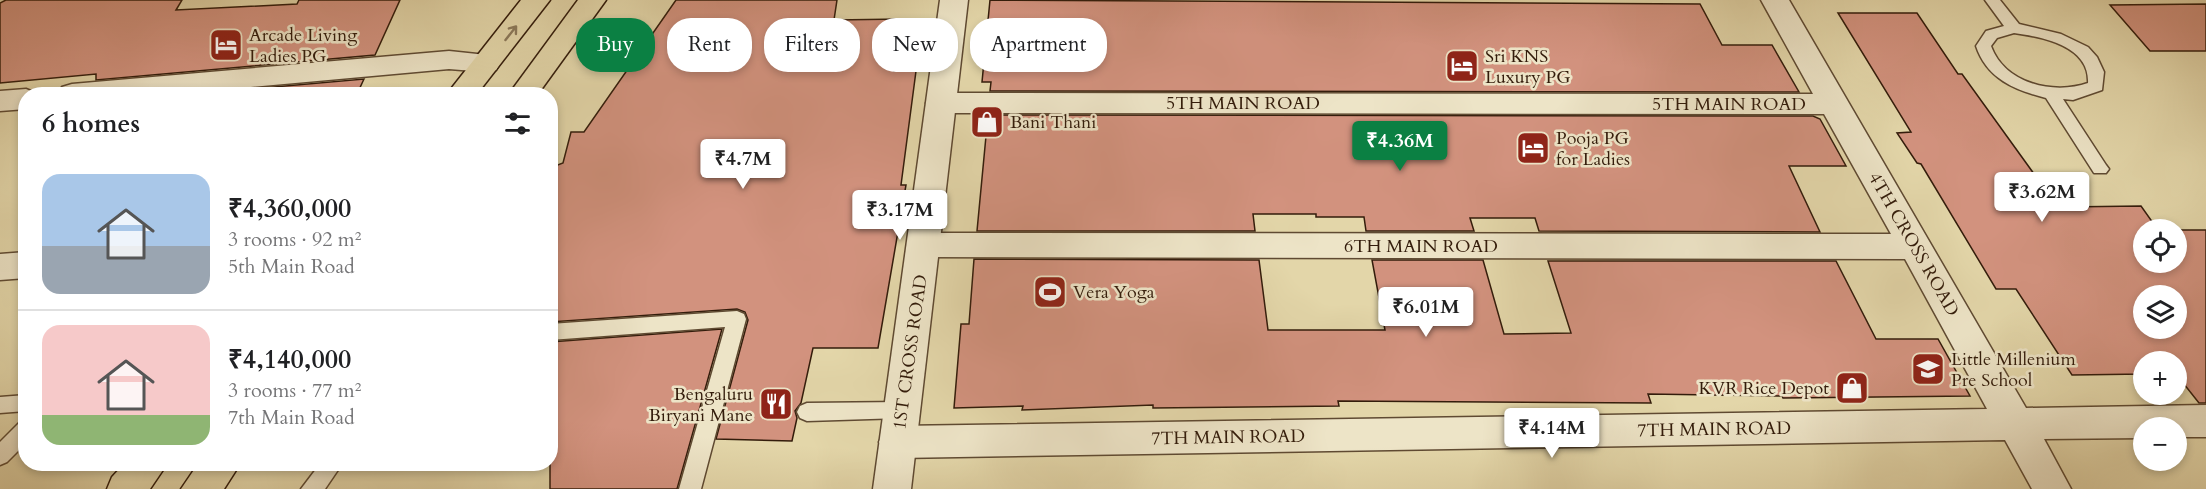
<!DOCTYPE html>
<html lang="en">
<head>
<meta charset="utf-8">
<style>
	body { margin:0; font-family:Cardo,serif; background:#f6f6f6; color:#202124; height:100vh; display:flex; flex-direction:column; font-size:22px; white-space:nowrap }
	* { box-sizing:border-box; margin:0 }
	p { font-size:20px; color:#757577 }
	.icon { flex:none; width:33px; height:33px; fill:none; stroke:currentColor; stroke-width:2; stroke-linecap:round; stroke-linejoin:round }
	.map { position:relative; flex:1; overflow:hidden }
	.details { position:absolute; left:18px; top:87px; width:540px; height:384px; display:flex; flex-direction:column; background:#fff; border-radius:24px; box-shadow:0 3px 9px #0003 }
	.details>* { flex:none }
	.banner { position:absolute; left:576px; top:18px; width:570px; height:54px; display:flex; gap:12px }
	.fabs { position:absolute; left:2133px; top:219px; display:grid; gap:12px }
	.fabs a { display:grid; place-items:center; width:54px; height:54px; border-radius:50%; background:#fff; box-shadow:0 3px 9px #0003; font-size:30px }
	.price { position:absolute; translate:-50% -51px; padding:0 14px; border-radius:6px; background:#fff; color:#222; font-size:20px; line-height:39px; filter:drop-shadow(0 2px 3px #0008) }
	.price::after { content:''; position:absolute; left:50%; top:36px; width:18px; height:14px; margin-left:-9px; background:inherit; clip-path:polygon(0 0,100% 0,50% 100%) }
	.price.current { background:#0b8043; color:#fff }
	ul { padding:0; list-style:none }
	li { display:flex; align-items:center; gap:18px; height:150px; padding:0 24px }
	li+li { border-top:2px solid #e0e0e0 }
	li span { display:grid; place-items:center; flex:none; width:168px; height:120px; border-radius:18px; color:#555 }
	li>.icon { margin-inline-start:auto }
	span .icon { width:72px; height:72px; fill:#fffc; stroke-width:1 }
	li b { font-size:26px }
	h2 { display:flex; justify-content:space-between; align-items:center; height:72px; padding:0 24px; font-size:26px }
	.tag { padding:0 21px; border-radius:24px; background:#fff; box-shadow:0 3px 9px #0003; font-size:21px; line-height:54px }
	.tag.current { background:#0b8043; color:#fff }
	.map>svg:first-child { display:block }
	.building { fill:#d2927e; stroke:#331c0b; stroke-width:1.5; fill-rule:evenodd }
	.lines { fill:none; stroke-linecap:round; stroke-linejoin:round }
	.service-casing { stroke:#5f4a32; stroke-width:3 }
	.minor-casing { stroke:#5f4a32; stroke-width:3 }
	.tertiary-casing { stroke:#5f4a32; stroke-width:3 }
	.primary-casing { stroke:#331c0b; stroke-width:3 }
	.service { fill:#ede4c7; fill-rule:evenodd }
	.minor { fill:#ede4c7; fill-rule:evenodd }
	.tertiary { fill:#ede4c7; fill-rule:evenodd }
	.primary { fill:#e3d6a9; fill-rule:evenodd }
	.oneway { stroke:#8b795a }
	.labels { text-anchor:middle; stroke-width:5; stroke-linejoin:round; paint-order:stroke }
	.poi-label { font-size:18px; fill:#331c0b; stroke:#ede4c7; text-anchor:start }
	.street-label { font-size:18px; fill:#331c0b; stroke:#ede4c7 }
</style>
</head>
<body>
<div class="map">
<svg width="2206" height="489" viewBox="0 0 2206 489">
	<rect width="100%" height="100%" fill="#e3d6a9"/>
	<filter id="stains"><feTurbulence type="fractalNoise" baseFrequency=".00333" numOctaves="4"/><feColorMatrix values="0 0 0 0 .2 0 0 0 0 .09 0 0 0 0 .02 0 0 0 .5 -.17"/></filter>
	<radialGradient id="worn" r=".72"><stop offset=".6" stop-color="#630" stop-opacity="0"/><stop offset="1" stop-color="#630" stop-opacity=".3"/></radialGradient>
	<g class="building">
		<polygon points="6,0 182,0 176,10 297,4 299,0 400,0 375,55 96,80 96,74 0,83 0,3"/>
		<polygon points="676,0 837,0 834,20 902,19 894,71 916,71 901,185 906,185 878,348 813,348 801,403 795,411 797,418 792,441 716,439 748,320 745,312 737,309 550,322 550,168 563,163 571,132 584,132"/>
		<polygon points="990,0 1700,4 1722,45 1772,45 1799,92 990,91 991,82 982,82"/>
		<polygon points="2206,4 2206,51 2150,51 2110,5"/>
		<path d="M1838,13H1917L1958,74H1962L2042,185L2047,184L2063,207L2141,206L2158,230H2144V262H2176V230H2206V403H2199L2176,374V362H2144V374L2072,375L2016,289H1996L1921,164L1917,163L1897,133L1911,132ZM2144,296H2176V328H2144Z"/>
		<polygon points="364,79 357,94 194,94"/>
		<polygon points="988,115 1813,116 1820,119 1846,166 1789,166 1820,232 1539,231 1535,218 1470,218 1474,231 1366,231 1364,217 1316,217 1316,214 1253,214 1255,231 977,231"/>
		<polygon points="974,259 1259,260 1268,330 1385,330 1372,260 1483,260 1504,334 1571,333 1548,261 1836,261 1876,339 1938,339 1970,396 1783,398 1782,396 1648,394 1651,403 1338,401 1339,406 1153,408 1153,405 1022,410 1023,406 954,408 961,324 969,324"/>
		<polygon points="722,329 677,489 550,489 550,342"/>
	</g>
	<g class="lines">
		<defs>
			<g id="service">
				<path d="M1985,0H2000L2019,24L2061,34L2088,47L2097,57L2104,72L2102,90L2073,100L2063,99L2106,165L2109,169L2106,173H2094L2046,98C2015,90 1987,79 1976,46L1986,31L2004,26ZM2014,33C2043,37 2090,46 2088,83C2054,95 2005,84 1991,46L1997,38Z"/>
				<polygon points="737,311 744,314 746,319 701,489 679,489 725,327 550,340 550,324"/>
				<polygon points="26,395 26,411 0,413 0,397"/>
				<polygon points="902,402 909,404 912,410 909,416 902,418 807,421 800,418 797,412 800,406 807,403"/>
				<polygon points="26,420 26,443 7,462 0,465 0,442 19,423"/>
				<polygon points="320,464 342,464 325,489 301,489"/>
			</g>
			<g id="minor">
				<polygon points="1761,0 1789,0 2026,408 2206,405 2206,437 2176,437 2176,428 2144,428 2144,438 2044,439 2071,489 2032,489 2005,440 898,458 885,453 879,442 885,431 898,426 1987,409 1905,259 925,257 913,254 908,245 913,236 925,233 1891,234 1824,114 941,113 931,110 926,103 931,96 941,93 1813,94"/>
				<polygon points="449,51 496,56 500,63 496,70 486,72 449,69 175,94 57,94 62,87 72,84"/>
				<polygon points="26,89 38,94 26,94 26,109 0,111 0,91"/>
				<polygon points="26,252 26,278 0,280 0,254"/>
			</g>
			<polygon id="tertiary" points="940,0 968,0 911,489 873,489"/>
			<g id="primary">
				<polygon points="521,0 550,0 477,94 447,94"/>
				<polygon points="578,0 606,0 538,94 509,94"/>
				<polygon points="124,464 167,464 150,489 107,489 112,477"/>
				<polygon points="198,464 240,464 224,489 181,489"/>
			</g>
		</defs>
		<use href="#service" class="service-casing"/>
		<use href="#minor" class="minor-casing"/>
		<use href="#tertiary" class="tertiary-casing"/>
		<use href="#primary" class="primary-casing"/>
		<use href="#service" class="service"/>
		<use href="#minor" class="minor"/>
		<use href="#tertiary" class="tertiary"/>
		<use href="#primary" class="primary"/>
	</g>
	<defs><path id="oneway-shaft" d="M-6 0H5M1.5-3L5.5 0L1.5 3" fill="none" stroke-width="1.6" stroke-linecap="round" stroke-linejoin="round" transform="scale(1.5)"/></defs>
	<use class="oneway" href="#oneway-shaft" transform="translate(511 33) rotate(-52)"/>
	<defs>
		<symbol id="hotel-square" viewBox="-11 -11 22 22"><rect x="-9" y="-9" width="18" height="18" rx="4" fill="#8f2418" stroke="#ede4c7"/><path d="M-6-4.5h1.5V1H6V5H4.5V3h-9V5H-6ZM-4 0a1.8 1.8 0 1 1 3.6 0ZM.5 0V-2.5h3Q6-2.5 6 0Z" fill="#fff"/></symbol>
		<symbol id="shop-square" viewBox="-11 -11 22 22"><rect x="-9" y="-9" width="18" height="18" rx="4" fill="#8f2418" stroke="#ede4c7"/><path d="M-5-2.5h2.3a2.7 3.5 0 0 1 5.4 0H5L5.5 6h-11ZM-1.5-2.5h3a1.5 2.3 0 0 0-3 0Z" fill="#fff"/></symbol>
		<symbol id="stadium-square" viewBox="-11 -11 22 22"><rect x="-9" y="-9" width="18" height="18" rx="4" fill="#8f2418" stroke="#ede4c7"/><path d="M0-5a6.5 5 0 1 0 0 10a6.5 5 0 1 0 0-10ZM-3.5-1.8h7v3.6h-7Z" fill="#fff"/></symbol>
		<symbol id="school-square" viewBox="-11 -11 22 22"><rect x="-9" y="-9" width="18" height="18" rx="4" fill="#8f2418" stroke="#ede4c7"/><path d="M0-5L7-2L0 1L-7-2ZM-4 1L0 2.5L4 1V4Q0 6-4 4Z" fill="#fff"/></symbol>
		<symbol id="restaurant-square" viewBox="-11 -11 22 22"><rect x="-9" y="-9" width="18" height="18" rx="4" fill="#8f2418" stroke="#ede4c7"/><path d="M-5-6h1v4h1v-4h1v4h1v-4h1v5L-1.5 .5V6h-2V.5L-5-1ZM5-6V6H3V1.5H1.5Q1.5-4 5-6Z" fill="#fff"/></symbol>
	</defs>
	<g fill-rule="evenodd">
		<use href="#hotel-square" x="207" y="26" width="38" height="38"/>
		<use href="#hotel-square" x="1443" y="47" width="38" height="38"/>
		<use href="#shop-square" x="968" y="103" width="38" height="38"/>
		<use href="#hotel-square" x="1514" y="129" width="38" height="38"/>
		<use href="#stadium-square" x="1031" y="273" width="38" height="38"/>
		<use href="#school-square" x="1909" y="350" width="38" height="38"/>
		<use href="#shop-square" x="1833" y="369" width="38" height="38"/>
		<use href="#restaurant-square" x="757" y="385" width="38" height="38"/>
	</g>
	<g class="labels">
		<g class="poi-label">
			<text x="249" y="41">Arcade Living<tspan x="249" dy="21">Ladies PG</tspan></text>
			<text x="1485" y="62">Sri KNS<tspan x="1485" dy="21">Luxury PG</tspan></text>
			<text x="1010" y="128">Bani Thani</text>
			<text x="1556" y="144">Pooja PG<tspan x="1556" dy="21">for Ladies</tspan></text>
			<text x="1073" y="298">Vera Yoga</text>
			<text x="1951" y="365">Little Millenium<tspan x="1951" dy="21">Pre School</tspan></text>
			<text x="1829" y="394" text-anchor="end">KVR Rice Depot</text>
			<text x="753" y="400" text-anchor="end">Bengaluru<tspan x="753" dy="21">Biryani Mane</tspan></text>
		</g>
		<g class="street-label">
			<text x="1243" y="109">5TH MAIN ROAD</text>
			<text x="1729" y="110">5TH MAIN ROAD</text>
			<text transform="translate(1914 244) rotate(60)" y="6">4TH CROSS ROAD</text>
			<text x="1421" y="252">6TH MAIN ROAD</text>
			<text transform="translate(910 352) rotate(-82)" y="6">1ST CROSS ROAD</text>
			<text transform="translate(1714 429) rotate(-1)" y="6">7TH MAIN ROAD</text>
			<text transform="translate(1228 437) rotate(-1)" y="6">7TH MAIN ROAD</text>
		</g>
	</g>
	<rect width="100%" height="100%" filter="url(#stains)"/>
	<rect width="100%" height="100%" fill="url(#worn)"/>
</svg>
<div class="fabs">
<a><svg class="icon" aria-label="locate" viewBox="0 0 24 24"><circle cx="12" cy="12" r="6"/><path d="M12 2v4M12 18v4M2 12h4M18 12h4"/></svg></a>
<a><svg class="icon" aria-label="layers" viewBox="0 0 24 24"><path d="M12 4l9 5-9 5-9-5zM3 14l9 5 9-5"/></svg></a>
<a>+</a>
<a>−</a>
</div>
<b class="price current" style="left:1400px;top:172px">₹4.36M</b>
<b class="price" style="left:743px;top:190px">₹4.7M</b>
<b class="price" style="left:2042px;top:223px">₹3.62M</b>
<b class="price" style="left:900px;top:241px">₹3.17M</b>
<b class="price" style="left:1426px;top:338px">₹6.01M</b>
<b class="price" style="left:1552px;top:459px">₹4.14M</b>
<div class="banner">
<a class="tag current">Buy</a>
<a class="tag">Rent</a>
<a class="tag">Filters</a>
<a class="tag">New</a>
<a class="tag">Apartment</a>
</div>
<section class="details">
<h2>6 homes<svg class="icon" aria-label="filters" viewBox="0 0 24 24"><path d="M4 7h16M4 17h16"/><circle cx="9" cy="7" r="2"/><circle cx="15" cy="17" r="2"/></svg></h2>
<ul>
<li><span style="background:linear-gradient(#a9c7e8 60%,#9aa5b1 0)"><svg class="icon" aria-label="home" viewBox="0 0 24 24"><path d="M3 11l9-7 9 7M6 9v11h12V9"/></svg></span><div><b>₹4,360,000</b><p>3 rooms · 92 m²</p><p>5th Main Road</p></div></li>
<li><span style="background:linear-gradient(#f6c9c9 75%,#8fb573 0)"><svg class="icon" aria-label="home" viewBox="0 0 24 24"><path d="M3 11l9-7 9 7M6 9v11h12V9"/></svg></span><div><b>₹4,140,000</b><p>3 rooms · 77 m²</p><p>7th Main Road</p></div></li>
</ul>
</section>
</div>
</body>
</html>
